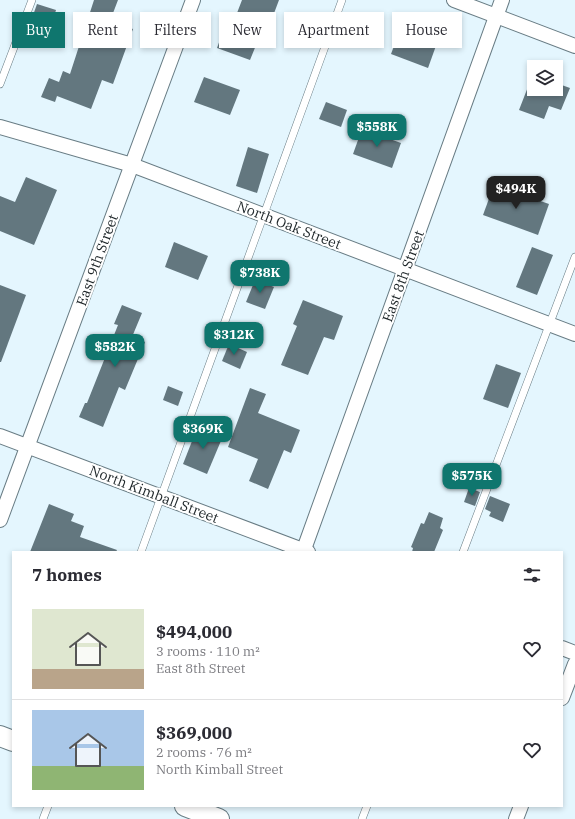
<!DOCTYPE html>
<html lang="en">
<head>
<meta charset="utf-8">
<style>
	body { margin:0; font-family:"IBM Plex Serif",serif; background:#f2f2f3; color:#2b2b33; height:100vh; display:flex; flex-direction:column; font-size:15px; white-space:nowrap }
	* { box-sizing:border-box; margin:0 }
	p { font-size:13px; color:#7c7c81 }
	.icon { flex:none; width:22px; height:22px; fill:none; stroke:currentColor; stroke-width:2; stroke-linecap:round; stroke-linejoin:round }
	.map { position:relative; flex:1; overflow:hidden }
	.drawer { position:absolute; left:12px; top:551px; width:551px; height:256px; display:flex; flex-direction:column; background:#fff; border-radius:0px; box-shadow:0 2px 6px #0003 }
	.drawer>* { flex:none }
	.guide { position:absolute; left:12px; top:12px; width:551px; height:36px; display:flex; gap:8px }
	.buttons { position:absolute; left:527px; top:60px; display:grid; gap:8px }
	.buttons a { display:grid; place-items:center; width:36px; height:36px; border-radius:0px; background:#fff; box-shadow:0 2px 6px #0003; font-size:20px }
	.price { position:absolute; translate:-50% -34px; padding:0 9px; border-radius:8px; background:#0f766e; color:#fff; font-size:13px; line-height:26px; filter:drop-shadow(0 1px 2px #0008) }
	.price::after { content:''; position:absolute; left:50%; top:24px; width:12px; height:9px; margin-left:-6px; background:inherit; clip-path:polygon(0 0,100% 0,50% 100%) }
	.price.on { background:#222; color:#fff }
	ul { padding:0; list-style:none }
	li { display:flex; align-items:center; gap:12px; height:100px; padding:0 20px }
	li+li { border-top:1px solid #e1e1e2 }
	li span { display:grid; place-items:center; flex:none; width:112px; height:80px; border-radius:0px; color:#555 }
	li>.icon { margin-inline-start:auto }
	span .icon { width:48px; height:48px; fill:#fffc; stroke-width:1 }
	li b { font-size:17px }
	h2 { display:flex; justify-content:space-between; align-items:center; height:48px; padding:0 20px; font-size:17px }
	.tag { padding:0 14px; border-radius:0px; background:#fff; box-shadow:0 2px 6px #0003; font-size:14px; line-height:36px }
	.tag.on { background:#0f766e; color:#fff }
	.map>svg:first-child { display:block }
	.building { fill:#63777f }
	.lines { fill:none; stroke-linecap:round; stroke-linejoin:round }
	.service-casing { stroke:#687c84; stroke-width:8 }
	.minor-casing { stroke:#687c84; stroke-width:16 }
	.secondary-casing { stroke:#687c84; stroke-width:22 }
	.service { stroke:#fff; stroke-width:7 }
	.minor { stroke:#fff; stroke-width:14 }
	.secondary { stroke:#fff; stroke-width:20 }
	.labels { text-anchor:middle; stroke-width:4; stroke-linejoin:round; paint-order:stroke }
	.street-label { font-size:14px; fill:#1d2528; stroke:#fff }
</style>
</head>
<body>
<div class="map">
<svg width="575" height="819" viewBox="0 0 575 819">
	<rect width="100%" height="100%" fill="#e4f6fe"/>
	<g class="building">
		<polygon points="94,0 118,0 110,21 133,29 113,84 102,80 91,109 57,96 55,102 41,97 49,78 59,82 63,71 70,74"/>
		<polygon points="242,0 279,0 270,24 265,23 250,60 217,48 226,23 232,26"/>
		<polygon points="37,4 56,10 46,42 26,35"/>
		<polygon points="400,30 437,43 428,68 391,54"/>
		<polygon points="533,74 534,89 556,89 556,83 570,88 561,110 549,106 544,119 519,110"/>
		<polygon points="204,77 240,90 230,115 194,102"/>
		<polygon points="326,102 347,110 341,127 319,119"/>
		<polygon points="362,129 401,143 392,168 353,154"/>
		<polygon points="248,147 269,154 257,193 236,186"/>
		<polygon points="26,177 57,190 34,245 0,231 0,196 15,202"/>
		<polygon points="494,185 549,204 538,235 483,215"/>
		<polygon points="174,242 208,256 198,280 165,267"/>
		<polygon points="532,247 553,255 537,295 516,287"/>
		<polygon points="255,280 274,287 265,309 246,302"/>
		<polygon points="0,285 26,295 1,362 0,362"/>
		<polygon points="303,300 343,316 334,340 324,337 308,375 281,365 297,326 293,324"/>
		<polygon points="122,305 142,313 132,337 145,342 125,390 119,387 103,427 79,417 85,403 87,403 118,325 114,324"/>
		<polygon points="229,344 247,352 240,369 222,361"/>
		<polygon points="496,364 521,373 508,408 483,399"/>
		<polygon points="168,386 183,392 178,406 163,400"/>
		<polygon points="250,388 266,394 258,413 300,430 291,453 284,450 268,489 249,481 258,459 228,447"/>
		<polygon points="198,426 223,436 207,474 183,464"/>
		<polygon points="469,488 480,492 475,506 464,502"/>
		<polygon points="490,496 510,504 503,522 489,516 491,512 485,509"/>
		<polygon points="49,504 74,514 71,521 84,526 80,537 117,550 116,552 30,552"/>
		<polygon points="429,512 443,518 440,528 443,530 434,552 412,552 413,548 411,547 421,523 424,524"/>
	</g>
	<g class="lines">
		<defs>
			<g id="service">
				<polyline points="0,84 32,0"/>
				<polyline points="141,552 342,0"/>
				<polyline points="463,552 575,257"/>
				<polyline points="43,819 48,806"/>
				<polyline points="362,819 367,806"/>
			</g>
			<g id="minor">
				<polyline points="454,0 575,46"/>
				<polyline points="0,127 132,165 575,334"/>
				<polyline points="0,436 308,552"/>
				<polyline points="0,520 193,0"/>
				<polyline points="303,552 502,0"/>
				<polyline points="562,648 575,653"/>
				<polyline points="562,698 575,664"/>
				<polyline points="516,819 521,806"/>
			</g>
			<g id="secondary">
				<polyline points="0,736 13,741"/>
				<polyline points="185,806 219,819"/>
			</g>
		</defs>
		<use href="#service" class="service-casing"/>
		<use href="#minor" class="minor-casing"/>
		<use href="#secondary" class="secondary-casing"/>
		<use href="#service" class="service"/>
		<use href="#minor" class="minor"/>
		<use href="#secondary" class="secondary"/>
	</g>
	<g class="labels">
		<g class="street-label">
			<text transform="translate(289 225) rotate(21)" y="5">North Oak Street</text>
			<text transform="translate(97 260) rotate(-70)" y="5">East 9th Street</text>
			<text transform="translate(403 276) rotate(-70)" y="5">East 8th Street</text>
			<text transform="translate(154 494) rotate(21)" y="5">North Kimball Street</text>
		</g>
	</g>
</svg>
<div class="buttons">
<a><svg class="icon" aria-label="layers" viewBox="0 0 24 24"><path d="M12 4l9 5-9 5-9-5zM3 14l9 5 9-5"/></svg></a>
</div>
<b class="price" style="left:377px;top:148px">$558K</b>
<b class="price on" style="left:516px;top:210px">$494K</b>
<b class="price" style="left:260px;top:294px">$738K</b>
<b class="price" style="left:234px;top:356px">$312K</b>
<b class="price" style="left:115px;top:368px">$582K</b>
<b class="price" style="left:203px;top:450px">$369K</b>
<b class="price" style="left:472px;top:497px">$575K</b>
<div class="guide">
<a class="tag on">Buy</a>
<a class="tag">Rent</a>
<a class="tag">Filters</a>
<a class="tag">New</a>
<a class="tag">Apartment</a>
<a class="tag">House</a>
</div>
<section class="drawer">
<h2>7 homes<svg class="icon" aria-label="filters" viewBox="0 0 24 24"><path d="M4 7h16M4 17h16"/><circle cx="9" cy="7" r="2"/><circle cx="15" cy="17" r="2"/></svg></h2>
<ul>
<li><span style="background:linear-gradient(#dfe7d0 75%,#b9a48a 0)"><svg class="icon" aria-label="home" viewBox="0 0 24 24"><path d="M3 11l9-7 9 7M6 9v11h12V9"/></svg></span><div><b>$494,000</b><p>3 rooms · 110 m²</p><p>East 8th Street</p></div><svg class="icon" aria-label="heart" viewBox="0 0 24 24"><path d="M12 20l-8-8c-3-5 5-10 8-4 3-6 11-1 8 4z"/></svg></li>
<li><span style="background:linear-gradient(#a9c7e8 70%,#8fb573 0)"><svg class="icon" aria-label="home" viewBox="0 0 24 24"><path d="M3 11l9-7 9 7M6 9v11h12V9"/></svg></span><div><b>$369,000</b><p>2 rooms · 76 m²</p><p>North Kimball Street</p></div><svg class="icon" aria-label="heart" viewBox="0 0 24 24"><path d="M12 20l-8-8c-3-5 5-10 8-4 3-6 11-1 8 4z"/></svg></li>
</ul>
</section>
</div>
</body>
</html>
